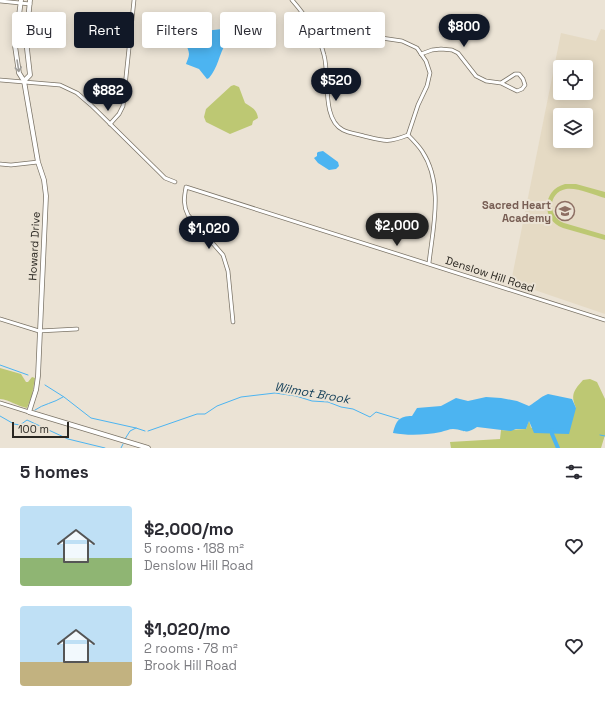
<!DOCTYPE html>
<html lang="en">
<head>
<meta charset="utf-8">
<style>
	body { margin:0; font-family:"Space Grotesk",sans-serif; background:#f2f2f3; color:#2b2b33; height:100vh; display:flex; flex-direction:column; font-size:15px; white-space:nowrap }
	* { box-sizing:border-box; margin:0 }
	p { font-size:13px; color:#7c7c81 }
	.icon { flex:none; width:22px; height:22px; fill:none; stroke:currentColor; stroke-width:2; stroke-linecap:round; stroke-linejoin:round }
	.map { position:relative; height:448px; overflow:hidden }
	.details { display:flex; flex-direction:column; background:#fff; flex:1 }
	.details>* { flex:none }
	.guide { position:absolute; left:12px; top:12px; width:400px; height:36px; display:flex; gap:8px }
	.tools { position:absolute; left:553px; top:60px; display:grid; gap:8px }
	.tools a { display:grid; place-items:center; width:40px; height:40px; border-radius:4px; background:#fff; box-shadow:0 2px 10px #0003; font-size:20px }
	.scale { position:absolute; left:12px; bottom:10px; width:57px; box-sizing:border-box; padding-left:4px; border:2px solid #2a2721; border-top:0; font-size:11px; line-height:14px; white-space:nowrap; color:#2a2721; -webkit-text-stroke:3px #ebe3d5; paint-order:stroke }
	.price { position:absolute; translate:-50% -34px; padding:0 9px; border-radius:14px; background:#111827; color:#fff; font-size:13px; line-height:26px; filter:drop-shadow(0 1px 2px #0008) }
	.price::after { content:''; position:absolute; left:50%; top:24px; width:12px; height:9px; margin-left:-6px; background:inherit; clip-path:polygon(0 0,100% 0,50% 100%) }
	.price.on { background:#222; color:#fff }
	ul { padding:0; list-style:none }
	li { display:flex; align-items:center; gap:12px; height:100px; padding:0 20px }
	li span { display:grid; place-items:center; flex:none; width:112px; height:80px; border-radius:4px; color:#555 }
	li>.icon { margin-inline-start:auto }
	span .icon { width:48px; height:48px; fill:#fffc; stroke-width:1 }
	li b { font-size:17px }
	h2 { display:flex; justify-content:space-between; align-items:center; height:48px; padding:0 20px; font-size:17px }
	.pill { padding:0 14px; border-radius:4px; background:#fff; box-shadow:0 2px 10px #0003; font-size:14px; line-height:36px }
	.pill.on { background:#111827; color:#fff }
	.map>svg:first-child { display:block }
	.built { fill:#e5dac4; fill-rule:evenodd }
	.green { fill:#bdc873 }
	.water { fill:#4cb4f1 }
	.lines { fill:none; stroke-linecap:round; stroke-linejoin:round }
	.stream { stroke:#4cb4f1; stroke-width:1 }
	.canal { stroke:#4cb4f1; stroke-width:4 }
	.minor-casing { stroke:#7b7467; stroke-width:4.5 }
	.tertiary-casing { stroke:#7b7467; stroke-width:5.5 }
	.minor { stroke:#fff; stroke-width:3 }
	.tertiary { stroke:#fff; stroke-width:4 }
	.oneway { stroke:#9f9e9b }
	.labels { text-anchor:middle; stroke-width:4; stroke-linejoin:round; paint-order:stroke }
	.education-label { font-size:11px; font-weight:bold; fill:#785e54; stroke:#ebe3d5; text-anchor:end }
	.street-label { font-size:11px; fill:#2a2721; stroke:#ebe3d5 }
	.water-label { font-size:12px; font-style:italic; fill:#17425b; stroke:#ebe3d5 }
</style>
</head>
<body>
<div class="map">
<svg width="605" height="448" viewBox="0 0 605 448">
	<rect width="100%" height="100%" fill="#ebe3d5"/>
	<path class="built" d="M601,29L605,30V314L511,282L561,33L596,41ZM560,67H586V93H560ZM560,115H586V141H560Z"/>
	<g class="green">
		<path d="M234,85L239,87L245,103C251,107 257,109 258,118L253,121L252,125L230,134L206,122L204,117L206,109L231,86Z"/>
		<path d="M565,184H576L605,192V198C595,195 576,187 566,189C547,193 548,217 564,223L605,235V240L563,228C541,220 542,190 565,184Z"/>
		<path d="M0,368L21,374L26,382H28L32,377L35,378L32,395L27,408C17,406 10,400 0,399Z"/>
		<path d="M590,379L597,382L605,399V435L601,448H451L450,442L500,439L501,430C510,431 517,429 526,429L529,420L531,428L576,408C570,395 574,390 583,380Z"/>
	</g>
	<g class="water">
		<path d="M232,28L234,29C234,34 229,38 226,43C219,54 218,68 209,78L207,79L199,69L186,64C187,61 189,57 189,54C189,47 181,40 185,33Z"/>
		<polygon points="323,151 338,162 339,166 336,169 329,170 318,163 314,158 317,156 317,153 318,152"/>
		<path d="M548,394L572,399L576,408L569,434L534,433L529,421L526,429H516L511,431L477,427C464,435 466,430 453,429C449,429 445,431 441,432C425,435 409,436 393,433C396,421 399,416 412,416L417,408L441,406L456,398L468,401L486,397L501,398L517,401L529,406C536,402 540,397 548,394Z"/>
	</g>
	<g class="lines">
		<g class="stream">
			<polyline points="0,365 28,375"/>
			<polyline points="45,385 64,397 91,418 136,428 145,431"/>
			<path d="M35,410C43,404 54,403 63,397"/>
			<polyline points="0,416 14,424 20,425 27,420 68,439 105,448"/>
			<polyline points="148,431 197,414 205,414 217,406 241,397 275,393 296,396 312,401 328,402 341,407 353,409 370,417 376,412 399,419"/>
			<polyline points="600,435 605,436"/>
			<polyline points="125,439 130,431 136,428"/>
			<polyline points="121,448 123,444"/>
		</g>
		<polyline class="canal" points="552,430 552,434 558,448"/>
		<defs>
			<g id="minor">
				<path d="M292,0C306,16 319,34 324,55C330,76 321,119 343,130C349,133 357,134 364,136C384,141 388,143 408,135C413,140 418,145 422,151C444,184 433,227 429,263"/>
				<polyline points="0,1 30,4"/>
				<polyline points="316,33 332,24 341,25 349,27 368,36 402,41 417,48 426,61 430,73 427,86 418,105 408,135"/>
				<polyline points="421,54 432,50 441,49 452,50 458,53 476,76 486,81 501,83 517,91 522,89 525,85 523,79 519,74 515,74 501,83"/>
				<polyline points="0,80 60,85 77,93 91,105 158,171 165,178 175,182"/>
				<polyline points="110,124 119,114 123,106 134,0"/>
				<polyline points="0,164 11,165 38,162"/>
				<polyline points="0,319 39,331 77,329"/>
				<path d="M233,322L228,271L223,255L188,215C183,205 184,198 186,187L605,320"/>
				<polyline points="0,403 29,412"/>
			</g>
			<g id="tertiary">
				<polyline points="21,0 15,46 19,73 24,81 38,162 44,180 46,196 38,376 36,390 29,412 148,448"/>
				<polyline points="24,81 30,75 26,40 30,0"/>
			</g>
		</defs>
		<use href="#minor" class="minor-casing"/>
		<use href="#tertiary" class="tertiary-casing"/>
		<use href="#minor" class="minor"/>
		<use href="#tertiary" class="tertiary"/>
	</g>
	<defs><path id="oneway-shaft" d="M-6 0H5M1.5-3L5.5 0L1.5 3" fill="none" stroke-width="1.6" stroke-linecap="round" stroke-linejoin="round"/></defs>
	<use class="oneway" href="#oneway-shaft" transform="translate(18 66) rotate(81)"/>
	<defs>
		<symbol id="school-ring" viewBox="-11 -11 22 22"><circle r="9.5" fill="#ebe3d5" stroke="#8d6e63" stroke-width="1.5"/><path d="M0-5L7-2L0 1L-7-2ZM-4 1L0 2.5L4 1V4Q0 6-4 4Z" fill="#8d6e63"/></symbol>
	</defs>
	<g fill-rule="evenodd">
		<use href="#school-ring" x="554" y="200" width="22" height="22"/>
	</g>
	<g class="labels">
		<g class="education-label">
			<text x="551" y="209">Sacred Heart<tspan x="551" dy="13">Academy</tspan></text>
		</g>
		<g class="street-label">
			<text transform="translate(34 246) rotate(-87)" y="4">Howard Drive</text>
			<text transform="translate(490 274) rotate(18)" y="4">Denslow Hill Road</text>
		</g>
		<g class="water-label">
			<text transform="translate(312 393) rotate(10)" y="4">Wilmot Brook</text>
		</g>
	</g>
</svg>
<div class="tools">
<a><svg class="icon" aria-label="locate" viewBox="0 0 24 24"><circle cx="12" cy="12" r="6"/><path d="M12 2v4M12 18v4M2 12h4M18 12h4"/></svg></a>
<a><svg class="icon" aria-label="layers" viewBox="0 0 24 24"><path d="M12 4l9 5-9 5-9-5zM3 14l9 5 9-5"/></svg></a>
</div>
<div class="scale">100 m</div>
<b class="price" style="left:464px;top:48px">$800</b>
<b class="price" style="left:336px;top:102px">$520</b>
<b class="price" style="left:108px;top:112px">$882</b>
<b class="price on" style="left:397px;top:247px">$2,000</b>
<b class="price" style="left:209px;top:250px">$1,020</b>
<div class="guide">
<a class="pill">Buy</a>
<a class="pill on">Rent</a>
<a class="pill">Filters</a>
<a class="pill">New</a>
<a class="pill">Apartment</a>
</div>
</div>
<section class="details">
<h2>5 homes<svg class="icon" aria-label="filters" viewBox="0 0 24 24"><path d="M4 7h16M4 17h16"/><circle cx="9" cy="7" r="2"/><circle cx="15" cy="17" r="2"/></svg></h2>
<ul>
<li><span style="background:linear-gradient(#bfe0f5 65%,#8fb573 0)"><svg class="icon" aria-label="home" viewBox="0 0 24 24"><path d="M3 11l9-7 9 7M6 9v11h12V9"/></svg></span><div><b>$2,000/mo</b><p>5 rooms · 188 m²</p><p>Denslow Hill Road</p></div><svg class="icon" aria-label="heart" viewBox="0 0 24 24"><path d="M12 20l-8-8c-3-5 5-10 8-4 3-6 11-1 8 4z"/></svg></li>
<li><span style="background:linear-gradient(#bfe0f5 70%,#c2b280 0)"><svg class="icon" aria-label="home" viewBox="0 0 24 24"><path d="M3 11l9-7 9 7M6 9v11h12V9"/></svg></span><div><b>$1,020/mo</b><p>2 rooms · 78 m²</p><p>Brook Hill Road</p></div><svg class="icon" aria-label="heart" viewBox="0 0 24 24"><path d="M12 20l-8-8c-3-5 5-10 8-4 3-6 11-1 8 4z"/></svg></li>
</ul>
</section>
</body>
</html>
